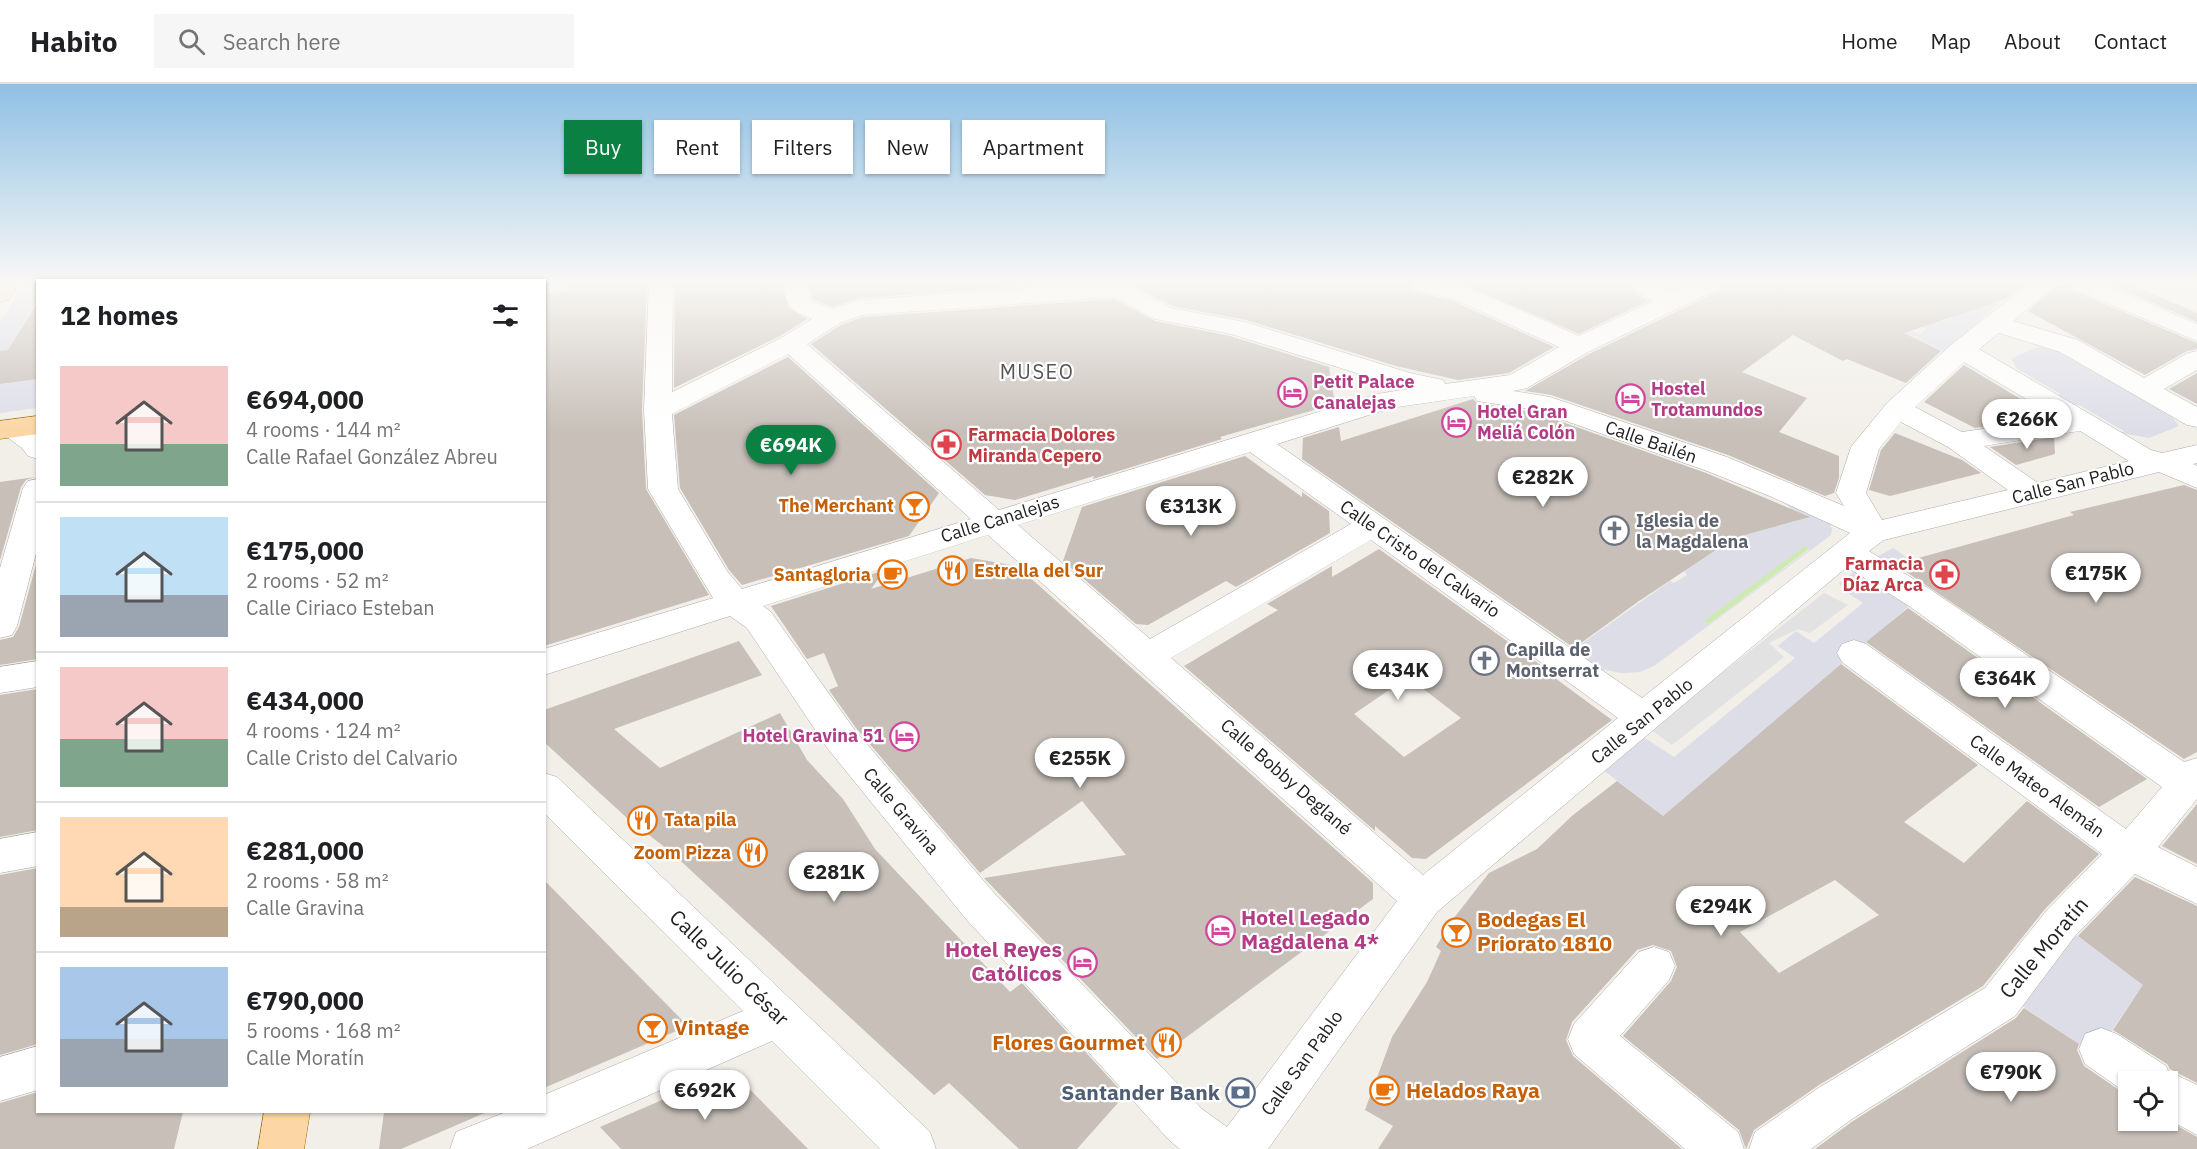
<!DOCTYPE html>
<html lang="en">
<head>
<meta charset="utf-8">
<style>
	body { margin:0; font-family:"IBM Plex Sans",sans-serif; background:#f6f6f6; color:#202124; height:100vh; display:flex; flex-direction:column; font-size:22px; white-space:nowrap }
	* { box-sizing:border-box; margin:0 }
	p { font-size:20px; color:#757577 }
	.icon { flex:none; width:33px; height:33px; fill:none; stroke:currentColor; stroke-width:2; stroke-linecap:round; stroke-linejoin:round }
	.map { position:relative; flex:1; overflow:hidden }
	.panel { position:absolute; left:36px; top:195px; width:510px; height:834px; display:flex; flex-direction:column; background:#fff; border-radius:0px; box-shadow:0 2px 4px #0004 }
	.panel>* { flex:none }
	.hud { position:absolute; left:564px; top:36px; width:570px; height:54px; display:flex; gap:12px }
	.fabs { position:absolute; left:2118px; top:987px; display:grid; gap:12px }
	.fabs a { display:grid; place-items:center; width:60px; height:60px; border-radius:0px; background:#fff; box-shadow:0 2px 4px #0004; font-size:30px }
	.price { position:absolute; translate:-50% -51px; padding:0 14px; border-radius:21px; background:#fff; color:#222; font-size:20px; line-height:39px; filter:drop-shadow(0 2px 3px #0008) }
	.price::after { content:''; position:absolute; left:50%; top:36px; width:18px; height:14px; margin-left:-9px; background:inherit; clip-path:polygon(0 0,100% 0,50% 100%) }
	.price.active { background:#0b8043; color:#fff }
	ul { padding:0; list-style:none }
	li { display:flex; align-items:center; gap:18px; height:150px; padding:0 24px }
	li+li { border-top:2px solid #e0e0e0 }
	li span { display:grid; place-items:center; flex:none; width:168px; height:120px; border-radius:0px; color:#555 }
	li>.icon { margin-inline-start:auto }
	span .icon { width:72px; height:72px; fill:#fffc; stroke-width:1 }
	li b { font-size:26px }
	h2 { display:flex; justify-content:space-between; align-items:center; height:72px; padding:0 24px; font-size:26px }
	.chip { padding:0 21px; border-radius:0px; background:#fff; box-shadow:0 2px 4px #0004; font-size:21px; line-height:54px }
	.chip.active { background:#0b8043; color:#fff }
	header { display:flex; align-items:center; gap:36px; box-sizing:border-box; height:84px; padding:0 30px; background:#fff; border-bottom:2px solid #e0e0e0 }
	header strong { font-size:28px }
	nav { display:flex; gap:33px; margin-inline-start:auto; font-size:21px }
	.search { width:420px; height:54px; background:#f6f6f6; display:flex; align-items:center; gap:15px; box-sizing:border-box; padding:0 21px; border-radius:0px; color:#757577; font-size:22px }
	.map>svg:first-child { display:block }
	.grass { fill:#cdebb0 }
	.parking { fill:#e2e2e2 }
	.plaza { fill:#dddde8; fill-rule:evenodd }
	.building { fill:#c7bfb8; fill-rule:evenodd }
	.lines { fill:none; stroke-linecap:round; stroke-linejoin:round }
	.street-casing { stroke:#a9a9a9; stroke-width:1 }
	.primary-casing { stroke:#a06b00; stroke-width:1 }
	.street { fill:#fff; fill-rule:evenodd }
	.primary { fill:#fcd6a4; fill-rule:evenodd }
	.labels { text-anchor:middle; stroke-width:4.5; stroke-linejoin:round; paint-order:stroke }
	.hotel-label { font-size:18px; font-weight:bold; fill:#b23c85; stroke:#fff; text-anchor:start }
	.health-label { font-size:18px; font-weight:bold; fill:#be3a42; stroke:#fff; text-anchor:start }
	.street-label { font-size:18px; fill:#222; stroke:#fff }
	.food-label { font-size:18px; font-weight:bold; fill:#c56008; stroke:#fff; text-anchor:end }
	.worship-label { font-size:18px; font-weight:bold; fill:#5b616d; stroke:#fff; text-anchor:start }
	.neighbourhood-label { font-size:20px; letter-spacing:1.5px; fill:#555; stroke:#fff }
	.near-hotel-label { font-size:21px; font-weight:bold; fill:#b23c85; stroke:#fff; text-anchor:start }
	.near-food-label { font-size:21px; font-weight:bold; fill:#c56008; stroke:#fff; text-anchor:start }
	.near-street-label { font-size:21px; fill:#222; stroke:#fff }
	.near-service-label { font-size:21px; font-weight:bold; fill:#4e5e75; stroke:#fff; text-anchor:end }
</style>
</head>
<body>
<header>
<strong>Habito</strong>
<div class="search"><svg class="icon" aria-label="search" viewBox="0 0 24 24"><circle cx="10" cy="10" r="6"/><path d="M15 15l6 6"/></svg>Search here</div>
<nav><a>Home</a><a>Map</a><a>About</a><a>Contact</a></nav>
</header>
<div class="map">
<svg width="2197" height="1065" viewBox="0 0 2197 1065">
	<rect width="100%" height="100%" fill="#f2efe9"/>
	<polygon class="grass" points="1805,461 1810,464 1709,540 1703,537"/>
	<polygon class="parking" points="1824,509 1848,521 1810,549 1798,545 1769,559 1784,573 1672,661 1650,645"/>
	<g class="plaza">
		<polygon points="24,200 37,200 37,218 8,266 0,267 0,238"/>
		<path d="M1811,200H1863L1943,238L1950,233L1879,200H1885L1953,232L1995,218L1999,219L1945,268L1898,246L1900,243ZM1832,200L1927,245L1926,246L1919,250L1825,205Z"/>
		<polygon points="2038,263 2057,267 2104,294 2107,293 2122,304 2172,333 2179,342 2149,354 2121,349 2124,347 2079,321 2075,322 2057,312 2060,310 2016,284 2011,274"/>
		<polygon points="37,295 37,324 0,329 0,300"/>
		<path d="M1780,410L1829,437L1832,445L1831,451L1654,582L1640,588L1622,589L1599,585L1570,568L1670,497L1674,499L1687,491L1684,487L1734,454L1799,436ZM1805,462L1810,465L1709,540L1704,537Z"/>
		<polygon points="1893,464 1911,476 1897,492 1915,517 1663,732 1602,685 1640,655 1645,654 1674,673 1795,574 1778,562 1796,547 1814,559 1863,519 1843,506 1839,499 1866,479"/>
		<polygon points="2069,846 2155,908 2132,917 2095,971 2015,917"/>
	</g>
	<g class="building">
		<polygon points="568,200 647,200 642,326 646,405 709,511 544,562 544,209 566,207"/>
		<polygon points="675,200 781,200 789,224 807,235 780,252 674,304"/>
		<polygon points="809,200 1048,200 860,214 832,223 813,215"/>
		<polygon points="1132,200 1410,200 1414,207 1453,217 1554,263 1509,289 1458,296 1396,282 1246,236 1172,222"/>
		<polygon points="1463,200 1629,200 1633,207 1648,217 1579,250"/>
		<polygon points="1723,200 2025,200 2006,215 1904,249 1941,267 1906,299 1847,275 1843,277 1793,251 1742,288 1807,314 1779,348 1839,372 1839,394 1834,409 1825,412 1728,371 1551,311 1525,307 1589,270 1719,207"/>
		<polygon points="2058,200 2070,200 2074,207 2197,259 2197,265 2187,267 2145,291 2028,227"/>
		<polygon points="2111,200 2131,200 2197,229 2197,238"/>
		<polygon points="1114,215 1155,237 1230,252 1329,283 1335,320 1220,353 1222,355 1093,395 1094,392 1015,416 985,411 811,260 841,241 863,233"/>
		<polygon points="38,218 38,295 0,300 0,267 8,266"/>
		<polygon points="788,273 939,409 909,452 742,501 729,486 680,404 674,331"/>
		<polygon points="1964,281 2034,323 2051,333 1975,344 1924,318"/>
		<polygon points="2197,289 2197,320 2169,305"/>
		<polygon points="1473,315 1477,319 1534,328 1706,389 1810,433 1734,454 1639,517 1574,564 1302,375 1303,354 1339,343 1341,357"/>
		<polygon points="1895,349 1962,376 1981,389 1890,412 1869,406 1881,366"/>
		<polygon points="2054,353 2055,370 2016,381 1990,363"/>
		<polygon points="1245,372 1302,413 1302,408 1329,427 1330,449 1236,503 1226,497 1148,541 1136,540 1063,477 1082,423"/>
		<polygon points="35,393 26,396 21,403 0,476 0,398"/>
		<polygon points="2184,401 2197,406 2197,668 2184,675 1902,485 1911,476 2074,431 2070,428"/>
		<path d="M1379,465L1546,585L1544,586L1612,636L1426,775L1412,774L1375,742V747L1184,582L1278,526L1267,520L1332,482V493ZM1408,593L1461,634L1404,673L1354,630Z"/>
		<polygon points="38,473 38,575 0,581 0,556 13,553 19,543"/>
		<polygon points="971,474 1017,482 1373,799 1373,815 1157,975 984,794 1126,771 1082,717 980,789 856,644 829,606 838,602 824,569 807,575 771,522 885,486 871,505"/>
		<polygon points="1908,524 2147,695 2099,723 1866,558"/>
		<polygon points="739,557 762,591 614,645 660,684 780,629 807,676 843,715 875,765 1010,908 1022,899 1125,1011 1077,1065 1019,1065 949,999 934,1011 671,768 627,734 544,658 544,626"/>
		<path d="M1841,580L1978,681L1904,738L1964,779L2027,717L2099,770L2045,825L1983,902L1819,1001L1754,1046L1746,1065L1739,1046L1623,952L1671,897L1677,883L1671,867L1653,861L1637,866L1572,938L1566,956L1573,972L1682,1065H1378L1393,1042L1365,1026L1392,953L1427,898L1441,867L1436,863L1450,839L1489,789L1537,765L1573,731L1617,697L1663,732ZM1835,796L1879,831L1779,889L1740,848Z"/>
		<polygon points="38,605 38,746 0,753 0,611"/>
		<polygon points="2197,720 2197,780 2162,762"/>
		<polygon points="38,784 38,960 0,971 0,791"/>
		<polygon points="2135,793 2197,822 2197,999 2170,985 2167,980 2113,946 2143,901 2078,852"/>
		<polygon points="544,796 688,942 544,1004"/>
		<polygon points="2024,924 2079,960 2077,966 2084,982 2128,1012 2128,1036 2167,1036 2197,1053 2197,1065 1815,1065 1853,1037 2016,934"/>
		<polygon points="731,986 808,1065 621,1065 600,1043"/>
		<polygon points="38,1008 38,1028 183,1028 174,1065 0,1065 0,1019"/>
		<polygon points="384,1028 487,1028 401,1065 379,1065"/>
	</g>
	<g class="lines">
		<defs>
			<g id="street">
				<path d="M649,200H673L672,308L781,254L812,235C789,225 788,224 783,200H807L811,217L832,225L860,216L1083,200H1127L1171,224L1245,238L1410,289L1443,296L1445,300L1510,291L1559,263L1454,215L1415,205L1412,200H1454L1472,205L1579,252L1653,217L1634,205L1631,200H1660L1673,208L1689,200H1721L1718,205L1588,268L1527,304L1513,307L1550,313L1727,373L1844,422L1836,409L1851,363L1887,319L1952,260L2029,200H2056L2013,237L2078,256L2144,294L2188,269L2197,267V286L2164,305L2197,323V343L2187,341L2060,268L1999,249L1979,265L2151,366L2162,369L2197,361V379L2193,380L2197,382V404L2159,388L1884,456L1869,467L1931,506L2184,678L2197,674V715L2158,763L2197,783V820L2135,790L2075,852L2015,932L1852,1035L1811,1065H1749L1755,1048L1820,1003L1985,904L2047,826L2102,770L1842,578L1837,569L1842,560L1854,556L1866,560L2126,745L2162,703L1909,522L1847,483L1437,828L1268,1065H1180L1170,1057L966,835L828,665L747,544L730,532L544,591V565L713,514L648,405L644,326ZM1114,213L1155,235L1231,250L1408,305L1377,310L999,426L807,260L840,239L863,231ZM788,270L971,435L742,505L727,487L678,405L672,330ZM1964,278L2058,334L1962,348L1915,323ZM1474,312L1477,317L1535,326L1707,387L1772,413L1850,449L1642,614L1277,360L1391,324ZM1901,338L1948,363L2008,406L1882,436L1866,409L1879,365ZM2080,347L2129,377L2038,399L1984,362ZM1250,368L1351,440L1150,555L1018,441ZM988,451L1397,817L1227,1043L1202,1025L994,809L854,645L771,528L763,522ZM1371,456L1618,634L1423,791L1171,574Z"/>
				<polygon points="2072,200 2105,200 2197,240 2197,257 2075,205"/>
				<polygon points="12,336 22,339 38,348 38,375 28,372 22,364 0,348 2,339"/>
				<polygon points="38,395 38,462 17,542 12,551 0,554 0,484 23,404 28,397"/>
				<polygon points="38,577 38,603 0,609 0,583"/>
				<polygon points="544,689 557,693 930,1048 936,1065 880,1065 772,957 527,1065 450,1065 456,1048 506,1028 544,1028 544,1011 743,927 544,729"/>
				<polygon points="38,748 38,782 0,789 0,755"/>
				<polygon points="1654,863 1669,868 1675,882 1669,896 1620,952 1738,1048 1744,1065 1685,1065 1574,970 1568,955 1574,940 1639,868"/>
				<polygon points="2101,944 2117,950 2166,982 2168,987 2197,1001 2197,1051 2168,1035 2168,998 2128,998 2128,1010 2085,980 2079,965 2085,950"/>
				<polygon points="38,962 38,1006 0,1017 0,973"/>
			</g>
			<g id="primary">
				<polygon points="0,200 19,200 9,216 0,218"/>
				<polygon points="38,332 38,350 0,355 0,337"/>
				<polygon points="264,1028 310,1028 304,1065 258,1065"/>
			</g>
		</defs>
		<use href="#street" class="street-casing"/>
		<use href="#primary" class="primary-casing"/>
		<use href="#street" class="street"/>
		<use href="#primary" class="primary"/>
	</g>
	<linearGradient id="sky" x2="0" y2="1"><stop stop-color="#8fc0e4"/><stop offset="0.57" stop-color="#f9f8f5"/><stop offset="1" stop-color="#f9f8f5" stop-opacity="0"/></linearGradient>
	<rect width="2197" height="349" fill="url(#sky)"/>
	<defs>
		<symbol id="hotel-ring" viewBox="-11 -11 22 22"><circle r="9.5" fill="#fff" stroke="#d1479c" stroke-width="1.5"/><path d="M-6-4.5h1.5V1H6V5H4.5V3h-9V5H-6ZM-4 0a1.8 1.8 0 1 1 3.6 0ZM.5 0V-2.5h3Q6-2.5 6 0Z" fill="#d1479c"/></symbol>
		<symbol id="pharmacy-ring" viewBox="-11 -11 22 22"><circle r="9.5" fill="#fff" stroke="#e0444e" stroke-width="1.5"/><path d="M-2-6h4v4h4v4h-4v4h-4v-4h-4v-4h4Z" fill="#e0444e"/></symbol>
		<symbol id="bar-ring" viewBox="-11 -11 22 22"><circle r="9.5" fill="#fff" stroke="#e8710a" stroke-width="1.5"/><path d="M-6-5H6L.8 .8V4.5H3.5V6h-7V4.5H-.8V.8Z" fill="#e8710a"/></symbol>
		<symbol id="church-ring" viewBox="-11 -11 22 22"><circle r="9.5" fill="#fff" stroke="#6b7280" stroke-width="1.5"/><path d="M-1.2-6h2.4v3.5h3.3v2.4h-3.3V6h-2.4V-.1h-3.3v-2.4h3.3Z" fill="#6b7280"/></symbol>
		<symbol id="restaurant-ring" viewBox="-11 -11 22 22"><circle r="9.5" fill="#fff" stroke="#e8710a" stroke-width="1.5"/><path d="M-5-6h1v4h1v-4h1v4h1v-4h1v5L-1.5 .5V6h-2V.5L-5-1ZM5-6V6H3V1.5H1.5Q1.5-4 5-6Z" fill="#e8710a"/></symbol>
		<symbol id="cafe-ring" viewBox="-11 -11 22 22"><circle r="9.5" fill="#fff" stroke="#e8710a" stroke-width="1.5"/><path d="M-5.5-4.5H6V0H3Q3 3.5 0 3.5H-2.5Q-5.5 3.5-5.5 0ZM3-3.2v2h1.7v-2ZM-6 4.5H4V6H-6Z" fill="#e8710a"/></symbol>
		<symbol id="bank-ring" viewBox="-11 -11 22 22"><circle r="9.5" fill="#fff" stroke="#5c6f8a" stroke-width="1.5"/><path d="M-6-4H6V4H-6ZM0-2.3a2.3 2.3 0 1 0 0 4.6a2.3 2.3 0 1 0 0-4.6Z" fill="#5c6f8a"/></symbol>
	</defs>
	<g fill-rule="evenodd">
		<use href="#hotel-ring" x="1276" y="292" width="33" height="33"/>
		<use href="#hotel-ring" x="1614" y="298" width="33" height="33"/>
		<use href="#hotel-ring" x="1440" y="322" width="33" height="33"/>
		<use href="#pharmacy-ring" x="930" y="344" width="33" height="33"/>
		<use href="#bar-ring" x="898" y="406" width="33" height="33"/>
		<use href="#church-ring" x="1598" y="430" width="33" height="33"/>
		<use href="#restaurant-ring" x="936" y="470" width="33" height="33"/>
		<use href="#pharmacy-ring" x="1928" y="474" width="33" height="33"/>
		<use href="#cafe-ring" x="876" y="474" width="33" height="33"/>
		<use href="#church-ring" x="1468" y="560" width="33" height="33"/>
		<use href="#hotel-ring" x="888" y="636" width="33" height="33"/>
		<use href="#restaurant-ring" x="626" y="720" width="33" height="33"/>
		<use href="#restaurant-ring" x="736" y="752" width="33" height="33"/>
		<use href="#hotel-ring" x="1204" y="830" width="33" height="33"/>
		<use href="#bar-ring" x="1440" y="832" width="33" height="33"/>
		<use href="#hotel-ring" x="1066" y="862" width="33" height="33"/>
		<use href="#bar-ring" x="636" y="928" width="33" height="33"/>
		<use href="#restaurant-ring" x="1150" y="942" width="33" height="33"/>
		<use href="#cafe-ring" x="1368" y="990" width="33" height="33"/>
		<use href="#bank-ring" x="1224" y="992" width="33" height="33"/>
	</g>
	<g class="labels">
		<g class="hotel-label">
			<text x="1313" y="304">Petit Palace<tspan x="1313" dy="21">Canalejas</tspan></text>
			<text x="1651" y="311">Hostel<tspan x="1651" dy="21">Trotamundos</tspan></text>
			<text x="1477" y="334">Hotel Gran<tspan x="1477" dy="21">Meliá Colón</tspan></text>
			<text x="884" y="658" text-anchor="end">Hotel Gravina 51</text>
		</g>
		<g class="health-label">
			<text x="968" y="357">Farmacia Dolores<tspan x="968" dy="21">Miranda Cepero</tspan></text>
			<text x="1923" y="486" text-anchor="end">Farmacia<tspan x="1923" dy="21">Díaz Arca</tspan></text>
		</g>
		<g class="street-label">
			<text transform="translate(1651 358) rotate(19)" y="6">Calle Bailén</text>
			<text transform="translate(2073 399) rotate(-14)" y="6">Calle San Pablo</text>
			<text transform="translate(1000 435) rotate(-17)" y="6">Calle Canalejas</text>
			<text transform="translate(1420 475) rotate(35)" y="6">Calle Cristo del Calvario</text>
			<text transform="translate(1642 637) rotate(-39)" y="6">Calle San Pablo</text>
			<text transform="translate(1286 693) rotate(41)" y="6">Calle Bobby Deglané</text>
			<text transform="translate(2037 702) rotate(36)" y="6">Calle Mateo Alemán</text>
			<text transform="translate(901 727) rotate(50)" y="6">Calle Gravina</text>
			<text transform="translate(1302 979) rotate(-54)" y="6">Calle San Pablo</text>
		</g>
		<g class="food-label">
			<text x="894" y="428">The Merchant</text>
			<text x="974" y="493" text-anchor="start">Estrella del Sur</text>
			<text x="871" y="497">Santagloria</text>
			<text x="664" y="742" text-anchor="start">Tata pila</text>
			<text x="731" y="775">Zoom Pizza</text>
		</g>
		<g class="worship-label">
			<text x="1636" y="443">Iglesia de<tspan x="1636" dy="21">la Magdalena</tspan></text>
			<text x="1506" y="572">Capilla de<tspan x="1506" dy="21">Montserrat</tspan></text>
		</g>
		<g class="neighbourhood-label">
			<text x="1037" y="295">MUSEO</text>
		</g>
		<g class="near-hotel-label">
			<text x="1241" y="841">Hotel Legado<tspan x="1241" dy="24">Magdalena 4*</tspan></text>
			<text x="1062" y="873" text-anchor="end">Hotel Reyes<tspan x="1062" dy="24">Católicos</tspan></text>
		</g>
		<g class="near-food-label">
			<text x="1477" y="843">Bodegas El<tspan x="1477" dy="24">Priorato 1810</tspan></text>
			<text x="674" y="951">Vintage</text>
			<text x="1145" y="966" text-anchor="end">Flores Gourmet</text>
			<text x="1406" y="1014">Helados Raya</text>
		</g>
		<g class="near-street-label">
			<text transform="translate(2044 864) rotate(-50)" y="7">Calle Moratín</text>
			<text transform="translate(729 884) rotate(44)" y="7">Calle Julio César</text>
		</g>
		<g class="near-service-label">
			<text x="1220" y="1016">Santander Bank</text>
		</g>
	</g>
</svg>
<div class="fabs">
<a><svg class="icon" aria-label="locate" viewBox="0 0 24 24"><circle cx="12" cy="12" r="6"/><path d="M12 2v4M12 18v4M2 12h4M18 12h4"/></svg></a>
</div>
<b class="price" style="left:2027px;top:366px">€266K</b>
<b class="price active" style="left:791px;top:392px">€694K</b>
<b class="price" style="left:1543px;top:424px">€282K</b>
<b class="price" style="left:1191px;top:453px">€313K</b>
<b class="price" style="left:2096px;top:520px">€175K</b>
<b class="price" style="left:1398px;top:617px">€434K</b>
<b class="price" style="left:2005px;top:625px">€364K</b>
<b class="price" style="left:1080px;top:705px">€255K</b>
<b class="price" style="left:834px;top:819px">€281K</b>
<b class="price" style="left:1721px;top:853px">€294K</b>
<b class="price" style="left:2011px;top:1019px">€790K</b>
<b class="price" style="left:705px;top:1037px">€692K</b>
<div class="hud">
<a class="chip active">Buy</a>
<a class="chip">Rent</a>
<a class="chip">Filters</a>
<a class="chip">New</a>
<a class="chip">Apartment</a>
</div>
<section class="panel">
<h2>12 homes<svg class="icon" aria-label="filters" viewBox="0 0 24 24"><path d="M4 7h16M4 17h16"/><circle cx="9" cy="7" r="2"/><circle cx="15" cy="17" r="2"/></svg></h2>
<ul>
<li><span style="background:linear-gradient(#f6c9c9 65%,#7fa58c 0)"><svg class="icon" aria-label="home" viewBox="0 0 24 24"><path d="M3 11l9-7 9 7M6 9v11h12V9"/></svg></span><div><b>€694,000</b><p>4 rooms · 144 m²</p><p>Calle Rafael González Abreu</p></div></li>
<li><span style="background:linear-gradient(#bfe0f5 65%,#9aa5b1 0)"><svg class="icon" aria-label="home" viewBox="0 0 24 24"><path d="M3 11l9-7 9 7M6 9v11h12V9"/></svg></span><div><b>€175,000</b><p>2 rooms · 52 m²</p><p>Calle Ciriaco Esteban</p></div></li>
<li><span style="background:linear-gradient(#f6c9c9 60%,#7fa58c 0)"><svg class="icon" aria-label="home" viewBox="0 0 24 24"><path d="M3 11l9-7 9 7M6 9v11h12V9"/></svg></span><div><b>€434,000</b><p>4 rooms · 124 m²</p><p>Calle Cristo del Calvario</p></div></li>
<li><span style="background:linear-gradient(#ffd9b3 75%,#b9a48a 0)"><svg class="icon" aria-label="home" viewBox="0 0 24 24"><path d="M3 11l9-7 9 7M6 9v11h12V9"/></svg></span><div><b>€281,000</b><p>2 rooms · 58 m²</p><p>Calle Gravina</p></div></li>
<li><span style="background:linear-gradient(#a9c7e8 60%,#9aa5b1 0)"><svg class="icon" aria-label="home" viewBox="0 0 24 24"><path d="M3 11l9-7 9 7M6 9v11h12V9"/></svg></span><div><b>€790,000</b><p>5 rooms · 168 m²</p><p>Calle Moratín</p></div></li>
</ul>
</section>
</div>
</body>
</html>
